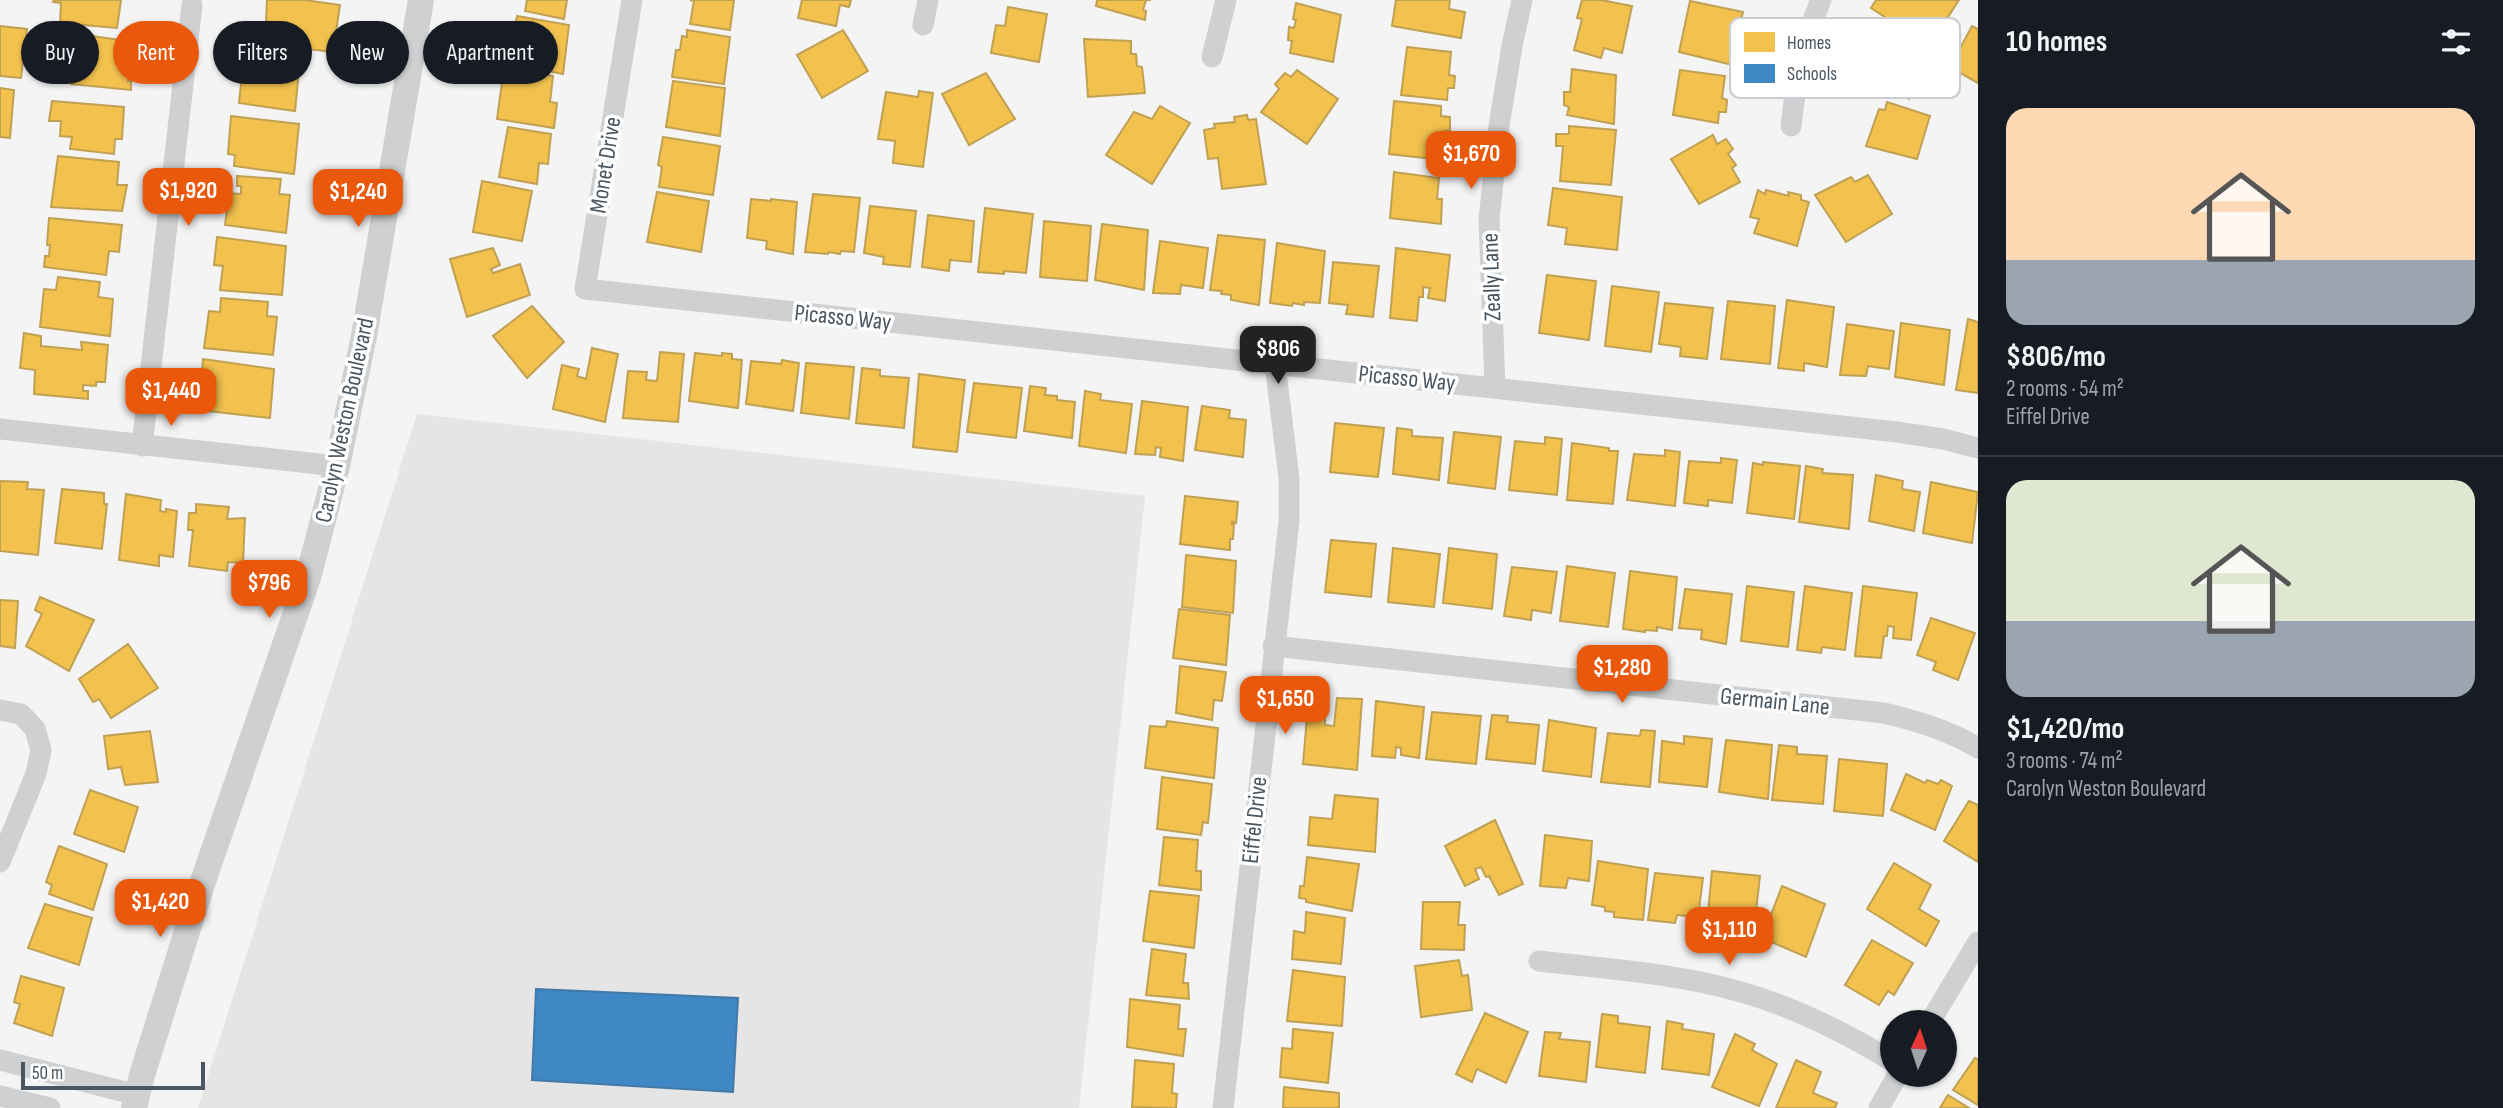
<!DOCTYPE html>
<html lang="en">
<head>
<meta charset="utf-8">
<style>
	body { margin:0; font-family:"Sofia Sans Condensed",sans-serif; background:#20242c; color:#f1f3f6; height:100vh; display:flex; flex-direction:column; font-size:26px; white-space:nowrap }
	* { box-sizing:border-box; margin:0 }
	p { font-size:23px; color:#9ea1a6 }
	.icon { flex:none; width:38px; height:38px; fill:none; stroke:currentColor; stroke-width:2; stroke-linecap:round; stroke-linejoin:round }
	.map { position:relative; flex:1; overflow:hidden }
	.details { display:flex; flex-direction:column; background:#171b24; width:525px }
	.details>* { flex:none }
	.hud { position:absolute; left:21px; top:21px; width:665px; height:63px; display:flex; gap:14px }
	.needle { width:46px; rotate:3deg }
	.buttons { position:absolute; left:1880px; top:1010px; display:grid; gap:14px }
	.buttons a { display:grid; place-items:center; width:77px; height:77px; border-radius:50%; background:#171b24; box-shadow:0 2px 5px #0004; font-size:35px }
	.scale { position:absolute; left:21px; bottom:18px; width:184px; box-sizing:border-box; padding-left:7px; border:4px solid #4a5661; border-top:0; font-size:19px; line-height:24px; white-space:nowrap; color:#4a5661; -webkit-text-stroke:5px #fff; paint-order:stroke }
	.price { position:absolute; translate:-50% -60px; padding:0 16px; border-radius:14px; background:#ea580c; color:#fff; font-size:23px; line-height:46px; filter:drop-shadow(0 2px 4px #0008) }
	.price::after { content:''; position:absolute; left:50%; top:42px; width:21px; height:16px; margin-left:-10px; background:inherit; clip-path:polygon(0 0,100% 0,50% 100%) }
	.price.on { background:#222; color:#fff }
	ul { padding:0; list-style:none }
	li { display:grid; align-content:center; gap:14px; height:371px; padding:0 28px }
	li+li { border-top:2px solid #363941 }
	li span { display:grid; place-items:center; height:217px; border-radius:21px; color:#555 }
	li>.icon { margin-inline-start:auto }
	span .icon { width:126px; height:126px; fill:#fffc; stroke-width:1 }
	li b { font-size:30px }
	h2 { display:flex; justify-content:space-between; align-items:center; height:84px; padding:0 28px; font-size:30px }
	.pill { padding:0 24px; border-radius:32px; background:#171b24; box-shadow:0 2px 5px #0004; font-size:24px; line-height:63px }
	.pill.on { background:#ea580c; color:#fff }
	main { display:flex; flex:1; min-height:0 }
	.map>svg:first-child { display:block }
	.education { fill:#e6e5e6 }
	.homes { fill:#f2c14e; stroke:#c0a154; stroke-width:2 }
	.schools { fill:#3f88c5; stroke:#4279a7; stroke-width:2 }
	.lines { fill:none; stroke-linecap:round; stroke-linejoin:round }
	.minor { stroke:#ced0d2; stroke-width:21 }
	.tertiary { stroke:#ced0d2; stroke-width:26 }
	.labels { text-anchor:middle; stroke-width:7; stroke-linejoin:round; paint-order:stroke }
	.street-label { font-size:24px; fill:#4a5661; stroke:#fff }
	.key { fill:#fff; stroke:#c9ccd0; stroke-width:2 }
	.key-label { font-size:19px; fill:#4a5661 }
</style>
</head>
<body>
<main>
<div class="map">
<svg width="1978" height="1108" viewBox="0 0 1978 1108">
	<rect width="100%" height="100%" fill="#f4f4f4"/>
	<polygon class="education" points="417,414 1145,496 1079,1108 198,1108"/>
	<g class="homes">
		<polygon points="54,0 121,0 117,28 60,23 61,3 53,2"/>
		<polygon points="267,0 305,0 340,5 333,52 272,45 273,23 266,21"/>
		<polygon points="527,0 567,0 564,19 525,11"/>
		<polygon points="690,0 734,0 730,30 690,24 694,1"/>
		<polygon points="802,0 851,0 849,7 840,5 836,26 798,18"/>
		<polygon points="1097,0 1151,0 1146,0 1143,10 1146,11 1145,20 1096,6"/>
		<polygon points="1396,0 1450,0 1449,9 1465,12 1461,38 1392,26"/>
		<polygon points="1582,0 1601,0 1632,6 1622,53 1604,48 1601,58 1574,50 1582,19 1577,18"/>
		<polygon points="1876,0 1959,0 1929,46 1871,8"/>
		<polygon points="1690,1 1743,12 1737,37 1753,42 1745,68 1679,52"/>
		<polygon points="1296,3 1341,15 1333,62 1290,53 1292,41 1288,40 1289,27 1294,28 1296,20 1293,19"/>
		<polygon points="1008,7 1047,14 1039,62 991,53 996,25 1005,26"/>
		<polygon points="517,16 569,25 563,74 508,63"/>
		<polygon points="0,26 27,29 21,78 0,76"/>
		<polygon points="1972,26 1978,29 1978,83 1950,67"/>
		<polygon points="1889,29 1931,50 1909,99 1856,75 1868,49 1873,52 1878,41 1883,42"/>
		<polygon points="687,30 730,37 724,84 672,77 676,50 680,50 682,36 687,37"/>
		<polygon points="843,30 868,71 822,98 797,55"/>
		<polygon points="77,34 129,41 128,57 134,57 134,73 129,73 128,81 131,81 131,90 71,84 73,64 63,63 64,50 75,50"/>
		<polygon points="1084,39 1131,41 1131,54 1136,54 1137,66 1142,67 1145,93 1088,97"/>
		<polygon points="1407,47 1451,52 1449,75 1455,76 1454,88 1448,88 1447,100 1401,95"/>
		<polygon points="249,54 300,60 295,111 239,103 242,75 247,74"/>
		<polygon points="504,68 553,76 550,102 557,103 554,128 497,119"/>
		<polygon points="1572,69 1616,75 1614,124 1567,115 1569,107 1564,105 1564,92 1570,92"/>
		<polygon points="1297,70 1338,99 1307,144 1261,112 1279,89 1275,84 1285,73 1291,77"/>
		<polygon points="1680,70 1725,76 1722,98 1727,100 1726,112 1719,112 1718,123 1673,115"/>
		<polygon points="986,73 1015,119 969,145 942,94"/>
		<polygon points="673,81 725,88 720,136 666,127"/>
		<polygon points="0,88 14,90 10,138 0,137"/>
		<polygon points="919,91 933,93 923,167 893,163 895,141 878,139 886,92 918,97"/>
		<polygon points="52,101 124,107 122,139 115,139 114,154 70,149 72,137 60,136 61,121 49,121"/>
		<polygon points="1394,101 1441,106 1441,116 1450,117 1450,130 1443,131 1442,160 1389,154"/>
		<polygon points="1887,102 1930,116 1917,159 1866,146 1879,109 1885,110"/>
		<polygon points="1160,106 1190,123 1152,184 1106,155 1134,112 1152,119"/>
		<polygon points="1247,115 1248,120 1256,119 1266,184 1222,189 1218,158 1208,159 1204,130 1215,128 1214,124 1235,122 1234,117"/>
		<polygon points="231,116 299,124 294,174 234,166 235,155 228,154"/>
		<polygon points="1569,126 1616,130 1611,185 1560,181 1563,146 1556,146 1556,134 1569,134"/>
		<polygon points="508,127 551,134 548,164 539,163 537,184 499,177"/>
		<polygon points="1713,135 1717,144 1726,139 1733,149 1728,154 1736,165 1732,168 1740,182 1699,204 1671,159"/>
		<polygon points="663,137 720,146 713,195 659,187 662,167 658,165"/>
		<polygon points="58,156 119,162 117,185 127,185 122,211 51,207"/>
		<polygon points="1394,172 1439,178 1437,199 1442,199 1441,224 1390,218"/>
		<polygon points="1868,175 1892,214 1846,242 1815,195 1851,177 1855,182"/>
		<polygon points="237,176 281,179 279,194 290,195 286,233 225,225 229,193 241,194 241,186 237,186"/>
		<polygon points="482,181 532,191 522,241 473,232"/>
		<polygon points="1553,188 1622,197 1617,250 1565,244 1567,228 1548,225"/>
		<polygon points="1758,190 1765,194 1766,190 1789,196 1788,192 1801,195 1801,200 1809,202 1797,246 1754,233 1759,219 1750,217"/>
		<polygon points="657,192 709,201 701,252 647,242"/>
		<polygon points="813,194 860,198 854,252 841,251 840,254 829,252 828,254 805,252"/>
		<polygon points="751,199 771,201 771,199 797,202 793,254 766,249 767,241 747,238"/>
		<polygon points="870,206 916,211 910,267 883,264 884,257 864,253"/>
		<polygon points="985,208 1033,214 1026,273 1004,271 1004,274 978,272"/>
		<polygon points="928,215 974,221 971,262 950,260 949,271 922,267"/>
		<polygon points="49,218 122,225 119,252 109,251 106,275 44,267 45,256 49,256 50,245 47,245"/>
		<polygon points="1044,221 1091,226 1087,281 1040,277"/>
		<polygon points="1102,224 1148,230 1144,290 1095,280"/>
		<polygon points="1218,235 1265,240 1259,305 1231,300 1231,295 1221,294 1222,291 1210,290"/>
		<polygon points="217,237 286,246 282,295 220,290 223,266 214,265"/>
		<polygon points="1160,241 1208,248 1203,288 1181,285 1180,294 1153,293"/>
		<polygon points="1277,243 1325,251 1320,303 1304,302 1304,305 1293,303 1292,306 1270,303"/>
		<polygon points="493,248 500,265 491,269 493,273 520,264 530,295 467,317 450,259"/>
		<polygon points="1396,248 1450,255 1445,301 1428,298 1430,288 1423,287 1423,297 1419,297 1417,321 1390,318"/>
		<polygon points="1333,262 1379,266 1373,317 1346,314 1348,305 1329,303"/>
		<polygon points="1547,275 1596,281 1589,340 1539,333"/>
		<polygon points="58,277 100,282 98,297 113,299 110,336 40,327 44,289 56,290"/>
		<polygon points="1612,286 1659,292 1651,352 1605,346"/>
		<polygon points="221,298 268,302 267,316 277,317 273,355 204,348 209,311 220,312"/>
		<polygon points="1787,300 1834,307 1827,367 1804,363 1804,371 1778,368"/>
		<polygon points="1728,301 1775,306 1770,364 1721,359"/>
		<polygon points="1665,303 1713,308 1707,359 1680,356 1681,347 1659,344"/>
		<polygon points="532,306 564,342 527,378 493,336"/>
		<polygon points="1968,319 1978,322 1978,393 1956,390"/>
		<polygon points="1901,323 1950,330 1944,385 1895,377"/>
		<polygon points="1847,324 1894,331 1889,369 1868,366 1866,376 1840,375"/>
		<polygon points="24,333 41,336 41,346 82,350 81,342 108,345 105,382 96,382 96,386 83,385 83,391 88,391 88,399 34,394 35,370 20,368"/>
		<polygon points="592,348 618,354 605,422 553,409 562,365 579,369 577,376 586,379"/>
		<polygon points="660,352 684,354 678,422 623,418 628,371 647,372 646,380 657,381"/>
		<polygon points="695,353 722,356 722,353 732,354 732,359 742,360 738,408 689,401"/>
		<polygon points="203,359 274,369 270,418 208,411 210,388 201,384"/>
		<polygon points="782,360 799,363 793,411 746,404 751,361 781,364"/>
		<polygon points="806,363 854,367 849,419 801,413"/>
		<polygon points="862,368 880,370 880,376 909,378 904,428 856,423"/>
		<polygon points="919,374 965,380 957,452 913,447"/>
		<polygon points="974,383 1022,388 1016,438 967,432"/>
		<polygon points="1030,386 1046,388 1045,395 1057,396 1057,400 1075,402 1072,438 1024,431"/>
		<polygon points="1085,391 1101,394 1100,400 1132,404 1126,453 1079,446"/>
		<polygon points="1142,401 1188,407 1183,461 1160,457 1161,448 1156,447 1155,455 1135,454"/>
		<polygon points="1202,406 1230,410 1229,418 1246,420 1243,457 1195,450"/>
		<polygon points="1335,423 1384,428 1378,477 1330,472"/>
		<polygon points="1397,428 1412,430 1412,436 1443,438 1439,480 1393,474"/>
		<polygon points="1454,432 1501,437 1495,489 1448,483"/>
		<polygon points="1545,437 1562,439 1557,495 1509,490 1515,441 1545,444"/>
		<polygon points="1572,443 1609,448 1609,451 1618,451 1613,504 1567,500"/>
		<polygon points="1665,450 1680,452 1675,506 1627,500 1634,454 1665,456"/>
		<polygon points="1721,458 1737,460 1732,503 1708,500 1708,506 1684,503 1689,461 1721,463"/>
		<polygon points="1763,462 1800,466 1794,519 1747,513 1753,463 1763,465"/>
		<polygon points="1806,466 1823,469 1822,473 1853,475 1849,529 1799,522"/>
		<polygon points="1876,475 1903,481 1902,489 1920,492 1914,531 1869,521"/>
		<polygon points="0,481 28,482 27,489 44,490 38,555 0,551"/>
		<polygon points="1931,482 1978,492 1972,543 1923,533"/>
		<polygon points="62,489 104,493 104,504 107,504 102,549 55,543"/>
		<polygon points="126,494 161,500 160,511 166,512 166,509 177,511 173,557 159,555 159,566 119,560"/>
		<polygon points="1185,496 1238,502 1236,523 1232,522 1232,524 1234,523 1233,539 1230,539 1230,550 1180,544"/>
		<polygon points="196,504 229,507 227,519 245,518 243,563 228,562 227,571 189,566 193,530 188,530 189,513 196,513"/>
		<polygon points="1331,540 1376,544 1371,597 1325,592"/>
		<polygon points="1393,548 1440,554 1434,607 1388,602"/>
		<polygon points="1449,548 1497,554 1492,609 1443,603"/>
		<polygon points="1186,555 1236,561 1233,613 1182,607"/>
		<polygon points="1567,566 1615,573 1608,627 1560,621"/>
		<polygon points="1512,567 1557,572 1551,613 1532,610 1531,620 1504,616"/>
		<polygon points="1630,571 1677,577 1672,630 1657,627 1657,631 1645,630 1645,632 1623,629"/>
		<polygon points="1747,586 1794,592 1788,647 1741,641"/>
		<polygon points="1805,586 1852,593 1845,650 1822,647 1821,653 1797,650"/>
		<polygon points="1863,586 1917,593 1911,640 1893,638 1894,627 1888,626 1887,636 1884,636 1881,658 1855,656"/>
		<polygon points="1685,589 1732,594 1726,644 1701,639 1702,630 1679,628"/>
		<polygon points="40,597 94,620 69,671 26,646 42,614 35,610"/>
		<polygon points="0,600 18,601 15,648 0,646"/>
		<polygon points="1179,609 1230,615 1226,665 1173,658"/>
		<polygon points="1931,618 1975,633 1958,680 1933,670 1936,662 1917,655"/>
		<polygon points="128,644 158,688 111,718 99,699 93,702 79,679"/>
		<polygon points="1180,666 1226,672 1222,701 1214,700 1212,720 1176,713"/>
		<polygon points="1337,698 1362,699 1357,770 1303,764 1307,717 1325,718 1325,725 1334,726"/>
		<polygon points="1376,701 1424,707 1419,758 1401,755 1401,748 1396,747 1395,758 1372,756"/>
		<polygon points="1432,712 1481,716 1476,764 1426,759"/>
		<polygon points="1492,715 1508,716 1507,722 1539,725 1535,764 1486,759"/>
		<polygon points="1549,720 1596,728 1591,777 1543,771"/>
		<polygon points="1167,721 1218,728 1214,778 1145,768 1150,726 1166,727"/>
		<polygon points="1641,730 1655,731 1650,787 1601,782 1608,733 1640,736"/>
		<polygon points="150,731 158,782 125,785 121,767 108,769 104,736"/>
		<polygon points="1684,736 1712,739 1707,787 1659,782 1662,741 1684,744"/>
		<polygon points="1726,740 1772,745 1768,799 1719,792"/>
		<polygon points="1779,745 1797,747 1797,754 1827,756 1823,804 1772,800"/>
		<polygon points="1839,759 1887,764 1883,816 1834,811"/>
		<polygon points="1906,774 1925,783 1927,780 1938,784 1941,780 1952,786 1935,830 1891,810"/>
		<polygon points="1162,777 1212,784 1208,823 1203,822 1201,835 1157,829"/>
		<polygon points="90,790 138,807 124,852 74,834"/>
		<polygon points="1335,795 1378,799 1375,852 1308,845 1310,817 1332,819"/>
		<polygon points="1969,801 1978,805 1978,862 1944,841"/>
		<polygon points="1495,820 1523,884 1499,895 1489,876 1486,877 1481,867 1475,869 1479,879 1465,886 1445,846"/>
		<polygon points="1545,835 1592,841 1589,881 1568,878 1566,888 1540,886"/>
		<polygon points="1164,837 1198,840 1196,871 1201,871 1201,890 1159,885"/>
		<polygon points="59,846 107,864 93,910 49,894 52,885 46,882"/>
		<polygon points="1307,857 1359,864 1352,911 1306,902 1306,899 1299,898 1300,886 1304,886"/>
		<polygon points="1598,861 1648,869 1643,920 1614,917 1614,912 1605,911 1605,907 1592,905"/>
		<polygon points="1894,863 1931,885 1919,909 1939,921 1926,946 1867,909"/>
		<polygon points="1712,871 1760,876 1754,929 1707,923"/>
		<polygon points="1655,873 1703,878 1698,917 1677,915 1675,923 1648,920"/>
		<polygon points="1782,886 1825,904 1806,957 1762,938"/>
		<polygon points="1150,891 1199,896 1194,948 1143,941"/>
		<polygon points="1423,902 1460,902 1458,925 1465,925 1464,950 1421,949"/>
		<polygon points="45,904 92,918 79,965 28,948"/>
		<polygon points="1306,912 1345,918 1341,964 1292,959 1294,931 1305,933"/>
		<polygon points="1872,940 1913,963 1894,995 1888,991 1879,1005 1845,985"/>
		<polygon points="1152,949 1186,954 1183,983 1188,983 1189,999 1146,995"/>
		<polygon points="1459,960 1462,976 1468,975 1472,1010 1421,1017 1415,966"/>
		<polygon points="1293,970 1345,977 1342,1026 1287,1021"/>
		<polygon points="21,976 64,988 52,1036 14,1023 20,1004 14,1002"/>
		<polygon points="1130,999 1180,1005 1178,1029 1186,1029 1183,1056 1127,1047"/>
		<polygon points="1485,1013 1528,1032 1506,1083 1477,1069 1472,1082 1456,1074"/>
		<polygon points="1602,1014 1618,1016 1618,1023 1650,1027 1645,1073 1596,1067"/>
		<polygon points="1667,1021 1683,1024 1682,1029 1714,1034 1709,1075 1662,1069"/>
		<polygon points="1293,1029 1333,1033 1328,1083 1280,1077 1282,1048 1292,1049"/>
		<polygon points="1545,1032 1561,1033 1559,1039 1590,1042 1586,1082 1539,1076"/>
		<polygon points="1735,1034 1755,1044 1752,1050 1777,1064 1759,1106 1712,1087"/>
		<polygon points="1975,1058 1978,1059 1978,1105 1953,1090"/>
		<polygon points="1135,1060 1174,1064 1172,1093 1177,1094 1176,1108 1132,1107"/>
		<polygon points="1796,1060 1821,1072 1813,1093 1837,1103 1835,1108 1776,1108"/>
		<polygon points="1284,1087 1339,1093 1339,1108 1283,1108"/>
		<polygon points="1948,1095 1969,1108 1940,1108"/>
	</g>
	<polygon class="schools" points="536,989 738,998 733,1092 532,1080"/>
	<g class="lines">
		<g class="minor">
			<polyline points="632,0 585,289 1897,432 1943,439 1978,448"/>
			<polyline points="923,25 928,0"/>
			<polyline points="1212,57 1226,0"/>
			<path d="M1791,126C1796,81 1803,41 1821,0"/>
			<polyline points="1495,388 1489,220 1499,126 1512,46 1522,0"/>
			<polyline points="0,429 337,466"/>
			<polyline points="142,446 192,5"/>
			<path d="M1273,646L1884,713C1917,721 1948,730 1978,748"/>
			<polyline points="0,710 21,714 35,729 41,750 36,774 0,862"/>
			<path d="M1539,961C1606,969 1675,973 1741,992C1795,1007 1844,1032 1892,1061"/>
			<polyline points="1930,1022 1978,942"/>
			<polyline points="0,1060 137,1095"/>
			<polyline points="0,1096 50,1108"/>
			<polyline points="1223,1108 1289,521 1289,478 1275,364"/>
			<polyline points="1879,1108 1898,1074"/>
		</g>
		<polyline class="tertiary" points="134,1108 142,1075 201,887 308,578 337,466 364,336 421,0"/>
	</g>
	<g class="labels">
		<g class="street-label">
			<text transform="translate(605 165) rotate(-81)" y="8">Monet Drive</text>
			<text transform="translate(1491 277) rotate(-92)" y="8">Zeally Lane</text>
			<text transform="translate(843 317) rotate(6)" y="8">Picasso Way</text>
			<text transform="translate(1407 378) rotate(6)" y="8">Picasso Way</text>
			<text transform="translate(344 420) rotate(-78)" y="8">Carolyn Weston Boulevard</text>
			<text transform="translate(1775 701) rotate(6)" y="8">Germain Lane</text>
			<text transform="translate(1254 820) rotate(-84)" y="8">Eiffel Drive</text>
		</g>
	</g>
	<rect x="1730" y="18" width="230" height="80" rx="10" class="key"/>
	<rect x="1744" y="32" width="31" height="20" fill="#f2c14e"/>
	<rect x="1744" y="64" width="31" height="19" fill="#3f88c5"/>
	<g class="key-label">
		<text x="1787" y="49">Homes</text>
		<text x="1787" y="80">Schools</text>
	</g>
</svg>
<div class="buttons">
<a><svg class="needle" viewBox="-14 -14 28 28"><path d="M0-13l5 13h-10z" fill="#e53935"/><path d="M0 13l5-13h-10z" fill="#9ea1a6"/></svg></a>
</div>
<div class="scale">50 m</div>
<b class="price" style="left:1471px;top:191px">$1,670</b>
<b class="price" style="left:188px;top:228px">$1,920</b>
<b class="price" style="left:358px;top:229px">$1,240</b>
<b class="price on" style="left:1278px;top:386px">$806</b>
<b class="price" style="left:171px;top:428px">$1,440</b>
<b class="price" style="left:269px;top:620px">$796</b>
<b class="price" style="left:1622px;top:705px">$1,280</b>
<b class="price" style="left:1285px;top:736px">$1,650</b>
<b class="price" style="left:160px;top:939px">$1,420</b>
<b class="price" style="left:1729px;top:967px">$1,110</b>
<div class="hud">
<a class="pill">Buy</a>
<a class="pill on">Rent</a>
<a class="pill">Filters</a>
<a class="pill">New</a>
<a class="pill">Apartment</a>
</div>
</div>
<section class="details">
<h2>10 homes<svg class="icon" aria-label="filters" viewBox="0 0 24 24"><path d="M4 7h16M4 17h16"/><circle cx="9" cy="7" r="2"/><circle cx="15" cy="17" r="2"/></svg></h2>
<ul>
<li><span style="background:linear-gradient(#ffd9b3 70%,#9aa5b1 0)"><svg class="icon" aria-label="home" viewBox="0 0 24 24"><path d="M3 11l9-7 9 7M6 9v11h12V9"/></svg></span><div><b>$806/mo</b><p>2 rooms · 54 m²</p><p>Eiffel Drive</p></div></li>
<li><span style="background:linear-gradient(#dfe7d0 65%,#9aa5b1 0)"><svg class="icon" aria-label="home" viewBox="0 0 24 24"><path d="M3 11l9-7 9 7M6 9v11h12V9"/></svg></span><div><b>$1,420/mo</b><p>3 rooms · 74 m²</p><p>Carolyn Weston Boulevard</p></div></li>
</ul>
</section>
</main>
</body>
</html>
